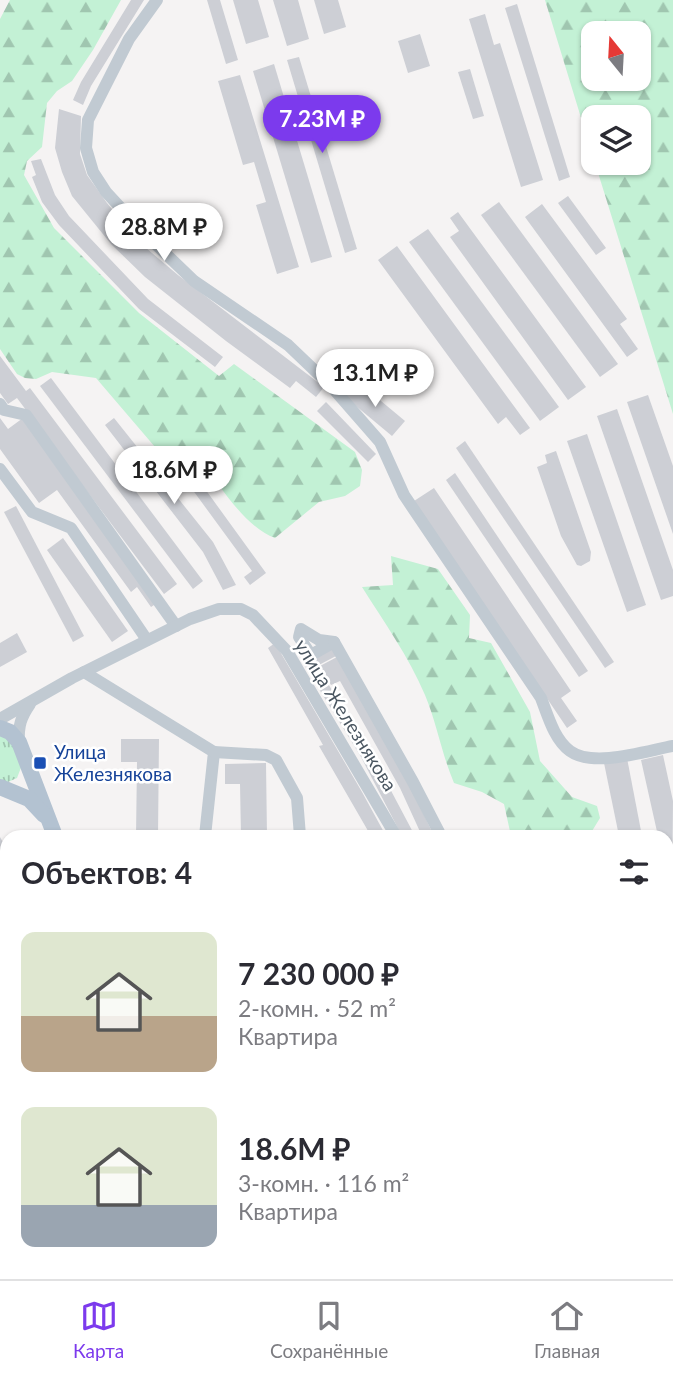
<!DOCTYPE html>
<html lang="ru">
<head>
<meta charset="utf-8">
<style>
	body { margin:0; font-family:Lato,sans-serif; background:#f7f7f7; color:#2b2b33; height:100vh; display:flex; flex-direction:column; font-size:26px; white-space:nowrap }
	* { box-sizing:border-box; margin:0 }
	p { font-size:23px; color:#7c7c81 }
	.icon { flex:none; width:38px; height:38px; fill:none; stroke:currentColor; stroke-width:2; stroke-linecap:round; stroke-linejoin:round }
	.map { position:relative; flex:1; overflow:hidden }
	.panel { position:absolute; left:0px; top:830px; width:674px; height:450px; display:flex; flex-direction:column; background:#fff; border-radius:21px 21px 0 0; box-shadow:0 2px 5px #0004 }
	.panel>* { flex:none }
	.needle { width:46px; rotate:342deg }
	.fabs { position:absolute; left:581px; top:21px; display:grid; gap:14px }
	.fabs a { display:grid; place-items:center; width:70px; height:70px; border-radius:14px; background:#fff; box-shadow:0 2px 5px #0004; font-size:35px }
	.price { position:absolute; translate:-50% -60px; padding:0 16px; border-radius:24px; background:#fff; color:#222; font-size:23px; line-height:46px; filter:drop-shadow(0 2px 4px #0008) }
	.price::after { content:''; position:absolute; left:50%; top:42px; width:21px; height:16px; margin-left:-10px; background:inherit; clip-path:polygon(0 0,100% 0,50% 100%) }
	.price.active { background:#7c3aed; color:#fff }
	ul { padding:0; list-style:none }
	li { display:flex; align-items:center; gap:21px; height:175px; padding:0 21px }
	li span { display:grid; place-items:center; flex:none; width:196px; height:140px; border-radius:14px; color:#555 }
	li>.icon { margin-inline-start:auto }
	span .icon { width:84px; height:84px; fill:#fffc; stroke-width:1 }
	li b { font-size:30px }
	h2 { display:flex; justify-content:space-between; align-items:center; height:84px; padding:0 21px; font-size:30px }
	.dock { display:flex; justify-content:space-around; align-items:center; height:98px; border-top:2px solid #e1e1e2; background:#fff; font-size:19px; color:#7c7c81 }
	.dock a { display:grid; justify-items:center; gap:4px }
	.dock .active { color:#7c3aed }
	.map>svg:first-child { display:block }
	.grass { fill:url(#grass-tufts) }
	.forest { fill:url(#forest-firs); fill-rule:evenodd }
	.building { fill:#cdcfd5 }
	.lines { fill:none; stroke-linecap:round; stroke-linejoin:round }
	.minor { stroke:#c1cad2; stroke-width:12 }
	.major { stroke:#b3c2d1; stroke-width:16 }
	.transit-dot { fill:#1a4fb4; stroke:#fff; stroke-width:2.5 }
	.labels { text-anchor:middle; stroke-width:5; stroke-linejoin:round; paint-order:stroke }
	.street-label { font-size:19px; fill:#4a5661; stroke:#fff }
	.transit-label { font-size:19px; fill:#164399; stroke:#fff; text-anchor:start }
</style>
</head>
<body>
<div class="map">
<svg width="673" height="1279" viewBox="0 0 673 1279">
	<defs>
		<pattern id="grass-tufts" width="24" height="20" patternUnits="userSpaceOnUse" patternTransform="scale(1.75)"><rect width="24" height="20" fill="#c3f1d5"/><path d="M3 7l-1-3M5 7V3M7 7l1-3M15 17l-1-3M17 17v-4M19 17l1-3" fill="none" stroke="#a0c6b0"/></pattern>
		<pattern id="forest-firs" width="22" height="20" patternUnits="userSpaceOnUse" patternTransform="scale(1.75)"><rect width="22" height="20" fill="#c3f1d5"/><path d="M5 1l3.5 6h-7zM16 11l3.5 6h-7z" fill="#a0c6b0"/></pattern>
	</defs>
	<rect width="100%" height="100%" fill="#f5f3f3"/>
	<path class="grass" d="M0,735C14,740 17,753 22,765L17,778L8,782L0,780Z"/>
	<g class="forest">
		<path d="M10,0H121L93,50L72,81L57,91L47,103L42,147L27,161L24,175L54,228L139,313L219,376L234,364L355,452L362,470L360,486L345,496L319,502L275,538C246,528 220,486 202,462L173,456L155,447L96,378L52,372L36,379L25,378L17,374L0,349V19Z"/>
		<path d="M545,0H673V414L595,163H639V117H593V157ZM639,33V79H593V33Z"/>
		<path d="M391,556L438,569L470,615L469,638L491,643L530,712L540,761L572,797L597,806L600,818L589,836H511L504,804L482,792L454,783C442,755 437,724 425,695C409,657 384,622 362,587L393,585Z"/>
		<polygon points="673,1240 673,1279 581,1279 583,1272 667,1272 667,1243"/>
	</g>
	<g class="building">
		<polygon points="131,0 144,0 91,86 83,105 73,100 81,82"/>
		<polygon points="207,0 220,0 238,60 226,64"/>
		<polygon points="233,0 258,0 269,37 246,44"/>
		<polygon points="273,0 298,0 309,39 287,46"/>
		<polygon points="314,0 338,0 346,27 324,34"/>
		<polygon points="517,4 570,177 559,181 505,8"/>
		<polygon points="485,14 494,45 500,43 543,180 521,187 469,19"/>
		<polygon points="420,34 430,66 408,73 398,41"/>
		<polygon points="299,57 357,249 345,253 287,60"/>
		<polygon points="274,64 332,257 311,263 253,71"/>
		<polygon points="470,69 484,116 473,119 458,72"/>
		<polygon points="240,75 299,267 277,274 256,205 266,202 254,162 243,165 218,81"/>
		<polygon points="59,109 81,116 80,154 87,175 107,203 139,242 178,275 324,387 316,397 296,381 290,388 226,341 145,277 111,244 72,196 62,172 55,148"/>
		<polygon points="41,159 55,195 69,216 148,299 223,357 215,367 139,309 59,225 42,202 32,177 36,175 31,161"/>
		<polygon points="568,196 606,248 596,255 558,203"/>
		<polygon points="499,202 618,364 600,377 481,215"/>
		<polygon points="542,204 627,319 620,324 638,349 627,357 525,217"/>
		<polygon points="458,212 586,387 568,400 450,237 459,231 450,218"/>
		<polygon points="428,229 559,407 540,421 409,242"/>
		<polygon points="397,246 530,428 520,435 506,417 498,424 378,260"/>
		<polygon points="0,356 26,391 30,388 177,584 164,594 17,398 8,404 0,393"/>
		<polygon points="51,378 203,581 193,589 40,386"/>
		<polygon points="357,381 405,421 392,436 344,396"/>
		<polygon points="648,395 673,466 673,534 627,402"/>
		<polygon points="326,402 376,454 368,462 317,411"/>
		<polygon points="617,409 673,570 673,596 661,600 597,416"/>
		<polygon points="0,418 8,429 23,418 157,603 151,607 137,587 131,592 57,490 39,503 0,449"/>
		<polygon points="114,418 213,542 236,585 223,590 203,552 105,425"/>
		<polygon points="587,434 646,605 627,612 567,441"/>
		<polygon points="465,441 614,662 605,668 456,448"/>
		<polygon points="556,451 591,552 590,561 581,566 577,565 561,536 537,467 547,463 545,455"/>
		<polygon points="455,473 588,671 579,677 446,480"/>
		<polygon points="200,482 266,573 250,585 244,577 252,571 192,489"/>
		<polygon points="434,488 571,691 561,698 577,721 567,728 414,501"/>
		<polygon points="16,506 84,636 73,642 4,512"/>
		<polygon points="63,538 128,631 112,642 47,550"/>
		<polygon points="17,633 27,652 0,667 0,643"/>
		<polygon points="275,643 362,792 386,836 371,836 319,746 323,745 268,648"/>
		<polygon points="331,647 336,656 317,666 370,751 415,836 402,836 361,757 303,663"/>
		<polygon points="337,657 409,784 434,836 422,836 400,788 340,681 331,685 320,666"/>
		<polygon points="121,739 159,739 158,836 136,836 137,762 121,762"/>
		<polygon points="663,755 673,801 672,899 667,875 667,836 658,836 641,760"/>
		<polygon points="627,758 642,836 619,836 604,763"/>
		<polygon points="266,763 267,836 241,836 240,784 225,784 225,764"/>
		<polygon points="0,837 5,846 7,844 7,867 4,861 0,862"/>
		<polygon points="62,1272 86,1272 85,1279 60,1279"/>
		<polygon points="263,1272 283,1272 287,1279 266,1279"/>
		<polygon points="419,1272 441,1272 444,1279 422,1279"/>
	</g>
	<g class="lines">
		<g class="minor">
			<path d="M157,0L129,39L88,120L86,148L93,172L106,192L143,232L194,281L288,345L332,387L380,442L404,495L541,698C548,716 554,739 570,751C593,768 646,751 673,746"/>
			<polyline points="0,404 4,410 26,415 176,626"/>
			<polyline points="0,469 32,512 71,528 147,640"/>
			<polygon points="301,629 319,640 334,642 311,655 299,637"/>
			<polyline points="334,642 413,782 441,836"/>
			<polyline points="84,672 214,752 205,836"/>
			<polyline points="0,719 72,678 190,619 219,609 241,609 253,615 287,651 396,836"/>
			<path d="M19,742C18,726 21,717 30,704"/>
			<polyline points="214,752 266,755 276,760 297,798 300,836"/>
			<polyline points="0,880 4,878 7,889"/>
			<polyline points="408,1272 411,1279"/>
			<polyline points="47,1279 48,1272"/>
			<polyline points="119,1279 123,1272"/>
		</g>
		<g class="major">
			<polyline points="0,728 10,732 19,742 55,836"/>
			<polyline points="0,787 29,799 44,815"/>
			<polyline points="200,1272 202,1279"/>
		</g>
	</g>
	<rect class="transit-dot" x="33" y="756" width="14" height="14" rx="3.5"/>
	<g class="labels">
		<g class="street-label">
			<text transform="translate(346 715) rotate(58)" y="7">улица Железнякова</text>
		</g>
		<g class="transit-label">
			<text x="54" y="759">Улица<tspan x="54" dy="22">Железнякова</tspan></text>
		</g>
	</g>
</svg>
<div class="fabs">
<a><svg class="needle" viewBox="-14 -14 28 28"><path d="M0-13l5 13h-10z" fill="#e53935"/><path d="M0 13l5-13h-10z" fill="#7c7c81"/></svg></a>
<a><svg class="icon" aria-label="layers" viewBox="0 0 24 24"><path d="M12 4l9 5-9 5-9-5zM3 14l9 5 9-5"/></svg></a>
</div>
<b class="price active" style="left:322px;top:155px">7.23M ₽</b>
<b class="price" style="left:164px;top:263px">28.8M ₽</b>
<b class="price" style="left:375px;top:409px">13.1M ₽</b>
<b class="price" style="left:174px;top:506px">18.6M ₽</b>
<section class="panel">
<h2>Объектов: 4<svg class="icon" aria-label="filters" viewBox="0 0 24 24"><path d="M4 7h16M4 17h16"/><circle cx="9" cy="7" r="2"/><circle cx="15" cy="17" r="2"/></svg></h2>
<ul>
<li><span style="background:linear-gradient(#dfe7d0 60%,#b9a48a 0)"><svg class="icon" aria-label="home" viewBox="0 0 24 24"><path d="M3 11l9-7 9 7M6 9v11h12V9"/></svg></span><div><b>7 230 000 ₽</b><p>2-комн. · 52 m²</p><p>Квартира</p></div></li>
<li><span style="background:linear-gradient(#dfe7d0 70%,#9aa5b1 0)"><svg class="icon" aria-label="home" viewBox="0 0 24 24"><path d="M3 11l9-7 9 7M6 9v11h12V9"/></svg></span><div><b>18.6M ₽</b><p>3-комн. · 116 m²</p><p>Квартира</p></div></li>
</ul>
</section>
</div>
<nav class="dock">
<a class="active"><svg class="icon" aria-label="map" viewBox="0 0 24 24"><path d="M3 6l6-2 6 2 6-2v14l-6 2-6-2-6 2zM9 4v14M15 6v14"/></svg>Карта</a>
<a><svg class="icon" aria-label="saved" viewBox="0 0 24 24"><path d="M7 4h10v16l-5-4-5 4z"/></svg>Сохранённые</a>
<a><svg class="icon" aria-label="home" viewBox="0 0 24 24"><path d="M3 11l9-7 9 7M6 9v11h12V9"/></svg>Главная</a>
</nav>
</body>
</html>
